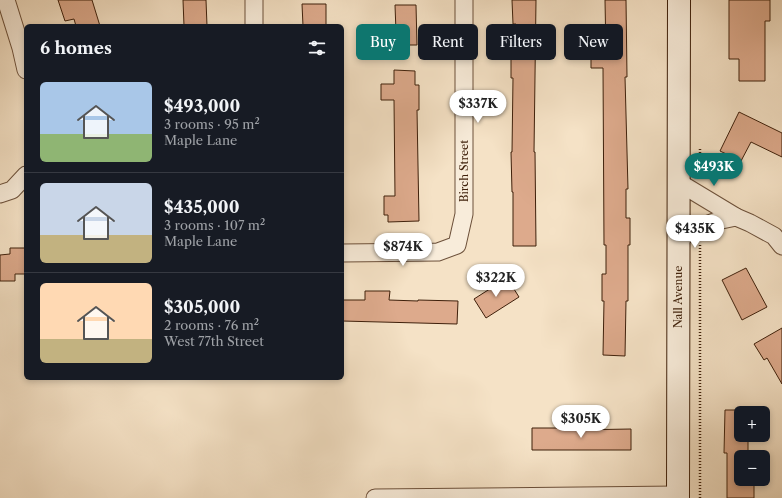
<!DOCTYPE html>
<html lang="en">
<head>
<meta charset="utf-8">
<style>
	body { margin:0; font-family:"Libre Caslon Text",serif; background:#20242c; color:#f1f3f6; height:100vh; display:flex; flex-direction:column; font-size:15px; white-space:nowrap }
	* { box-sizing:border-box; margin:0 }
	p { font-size:13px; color:#9ea1a6 }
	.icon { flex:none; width:22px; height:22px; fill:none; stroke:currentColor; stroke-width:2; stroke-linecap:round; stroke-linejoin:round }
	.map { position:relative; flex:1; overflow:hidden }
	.details { position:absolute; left:24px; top:24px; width:320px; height:356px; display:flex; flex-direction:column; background:#171b24; border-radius:6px; box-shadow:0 2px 6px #0003 }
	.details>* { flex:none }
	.banner { position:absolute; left:356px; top:24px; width:366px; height:36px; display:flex; gap:8px }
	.buttons { position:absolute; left:734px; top:406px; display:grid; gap:8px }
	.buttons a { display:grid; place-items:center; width:36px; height:36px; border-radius:6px; background:#171b24; box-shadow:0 2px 6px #0003; font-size:20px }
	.price { position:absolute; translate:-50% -34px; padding:0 9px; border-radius:14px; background:#fff; color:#222; font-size:13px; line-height:26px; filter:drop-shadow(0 1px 2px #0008) }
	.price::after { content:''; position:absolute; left:50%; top:24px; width:12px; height:9px; margin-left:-6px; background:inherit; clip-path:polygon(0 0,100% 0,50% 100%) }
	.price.on { background:#0f766e; color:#fff }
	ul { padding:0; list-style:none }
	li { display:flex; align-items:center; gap:12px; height:100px; padding:0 16px }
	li+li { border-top:1px solid #363941 }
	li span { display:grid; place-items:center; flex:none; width:112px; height:80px; border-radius:6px; color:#555 }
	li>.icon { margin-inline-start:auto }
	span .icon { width:48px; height:48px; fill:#fffc; stroke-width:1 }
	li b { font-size:17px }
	h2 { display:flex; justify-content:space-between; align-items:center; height:48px; padding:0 16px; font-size:17px }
	.tag { padding:0 14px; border-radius:6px; background:#171b24; box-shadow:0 2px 6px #0003; font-size:14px; line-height:36px }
	.tag.on { background:#0f766e; color:#fff }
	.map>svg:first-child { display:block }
	.building { fill:#ddaa8c; stroke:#3f200b }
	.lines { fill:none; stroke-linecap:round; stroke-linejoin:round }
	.street-casing { stroke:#6c503a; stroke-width:19 }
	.secondary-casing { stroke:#3f200b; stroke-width:24 }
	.path { stroke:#3f200b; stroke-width:2.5; stroke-dasharray:1 2; stroke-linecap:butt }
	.street { stroke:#f8ecda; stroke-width:17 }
	.secondary { stroke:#f8ecda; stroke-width:22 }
	.labels { text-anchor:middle; stroke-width:4; stroke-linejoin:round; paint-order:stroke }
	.street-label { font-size:11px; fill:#3f200b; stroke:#f8ecda }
</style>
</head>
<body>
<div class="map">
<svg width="782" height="498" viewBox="0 0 782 498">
	<rect width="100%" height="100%" fill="#f5e2c6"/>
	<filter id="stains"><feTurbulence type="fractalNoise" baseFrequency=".005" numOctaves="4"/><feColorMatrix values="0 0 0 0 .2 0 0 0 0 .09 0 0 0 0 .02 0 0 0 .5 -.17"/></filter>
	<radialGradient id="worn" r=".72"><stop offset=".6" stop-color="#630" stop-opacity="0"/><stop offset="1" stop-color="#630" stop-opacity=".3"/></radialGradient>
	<g class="building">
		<polygon points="58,0 92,0 100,26 76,26 74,19 65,21"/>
		<polygon points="183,0 206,0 207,26 184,26"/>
		<polygon points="512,0 536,0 534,152 535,152 536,246 513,246 513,192 512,192 511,152 512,152 513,78 511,78 511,53 515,53 516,24 513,24"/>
		<polygon points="605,0 626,0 627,77 625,77 628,189 626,189 626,218 630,218 630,245 628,245 628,301 626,301 625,356 603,355 604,301 602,301 602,274 606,274 606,245 604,245 603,68 591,68 591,54 606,54"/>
		<polygon points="729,0 770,0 770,21 765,21 765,81 739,81 739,59 729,59"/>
		<polygon points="302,4 326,4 326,26 303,26"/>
		<polygon points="395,5 416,5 417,45 385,45 384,32 396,32"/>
		<polygon points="394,70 415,71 415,85 419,85 419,110 417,110 419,221 388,222 388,215 384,215 384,196 395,196 394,100 381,100 381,84 394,84"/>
		<polygon points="739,112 782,133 782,157 751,142 741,161 720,151"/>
		<polygon points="10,248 26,248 26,274 15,274 15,281 0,281 0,255 10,254"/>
		<polygon points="746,268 767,307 742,320 722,280"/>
		<polygon points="507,278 519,297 486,318 474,299"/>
		<polygon points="365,291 390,291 389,300 418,301 418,300 458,301 457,324 342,321 342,300 365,300"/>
		<polygon points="782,328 782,384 767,358 764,360 754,344"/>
		<polygon points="725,410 749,410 749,413 741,413 741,435 748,435 748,457 741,457 741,479 754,479 754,498 727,498 727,453 724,453"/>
		<polygon points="532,428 573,428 573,430 631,429 631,450 532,450"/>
	</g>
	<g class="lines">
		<defs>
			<g id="street">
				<polyline points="6,0 21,48 26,70"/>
				<polyline points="254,0 254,26"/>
				<polyline points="678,182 736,217 750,223 774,236 782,246"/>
				<polyline points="0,194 12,190 26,175"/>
				<polyline points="678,240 692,230 717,221 736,217"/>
				<polyline points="342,253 438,252 457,245 464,214 464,0"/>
				<polyline points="375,498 678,495"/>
			</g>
			<polyline id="secondary" points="678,498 679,0"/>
		</defs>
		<use href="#street" class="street-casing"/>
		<use href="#secondary" class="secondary-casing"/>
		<g class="path">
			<polyline points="700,149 700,176"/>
			<polyline points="700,498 700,245"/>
		</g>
		<use href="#street" class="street"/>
		<use href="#secondary" class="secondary"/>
	</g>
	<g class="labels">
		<g class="street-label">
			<text transform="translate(464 171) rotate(-90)" y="4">Birch Street</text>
			<text transform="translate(678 297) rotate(-90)" y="4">Nall Avenue</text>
		</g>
	</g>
	<rect width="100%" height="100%" filter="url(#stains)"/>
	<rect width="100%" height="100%" fill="url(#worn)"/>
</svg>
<div class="buttons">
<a>+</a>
<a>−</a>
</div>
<b class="price" style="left:478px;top:124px">$337K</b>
<b class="price on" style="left:714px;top:187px">$493K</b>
<b class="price" style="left:695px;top:249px">$435K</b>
<b class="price" style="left:403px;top:267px">$874K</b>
<b class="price" style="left:496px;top:298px">$322K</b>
<b class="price" style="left:581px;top:439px">$305K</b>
<div class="banner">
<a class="tag on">Buy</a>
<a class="tag">Rent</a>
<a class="tag">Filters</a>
<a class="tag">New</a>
</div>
<section class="details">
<h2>6 homes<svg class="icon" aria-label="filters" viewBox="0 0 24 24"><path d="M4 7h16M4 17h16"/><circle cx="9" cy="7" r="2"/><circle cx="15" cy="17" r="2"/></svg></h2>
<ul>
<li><span style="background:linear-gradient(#a9c7e8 65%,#8fb573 0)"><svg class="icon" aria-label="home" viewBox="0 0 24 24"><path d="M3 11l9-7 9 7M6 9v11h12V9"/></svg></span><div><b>$493,000</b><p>3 rooms · 95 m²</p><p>Maple Lane</p></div></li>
<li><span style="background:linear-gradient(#c9d6e8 65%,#c2b280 0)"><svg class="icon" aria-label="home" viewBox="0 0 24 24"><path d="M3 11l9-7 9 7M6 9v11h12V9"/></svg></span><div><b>$435,000</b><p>3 rooms · 107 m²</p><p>Maple Lane</p></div></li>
<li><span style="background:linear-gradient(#ffd9b3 70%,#c2b280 0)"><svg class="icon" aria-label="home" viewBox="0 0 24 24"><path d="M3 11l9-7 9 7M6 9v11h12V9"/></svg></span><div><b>$305,000</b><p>2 rooms · 76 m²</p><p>West 77th Street</p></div></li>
</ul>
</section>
</div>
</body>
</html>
